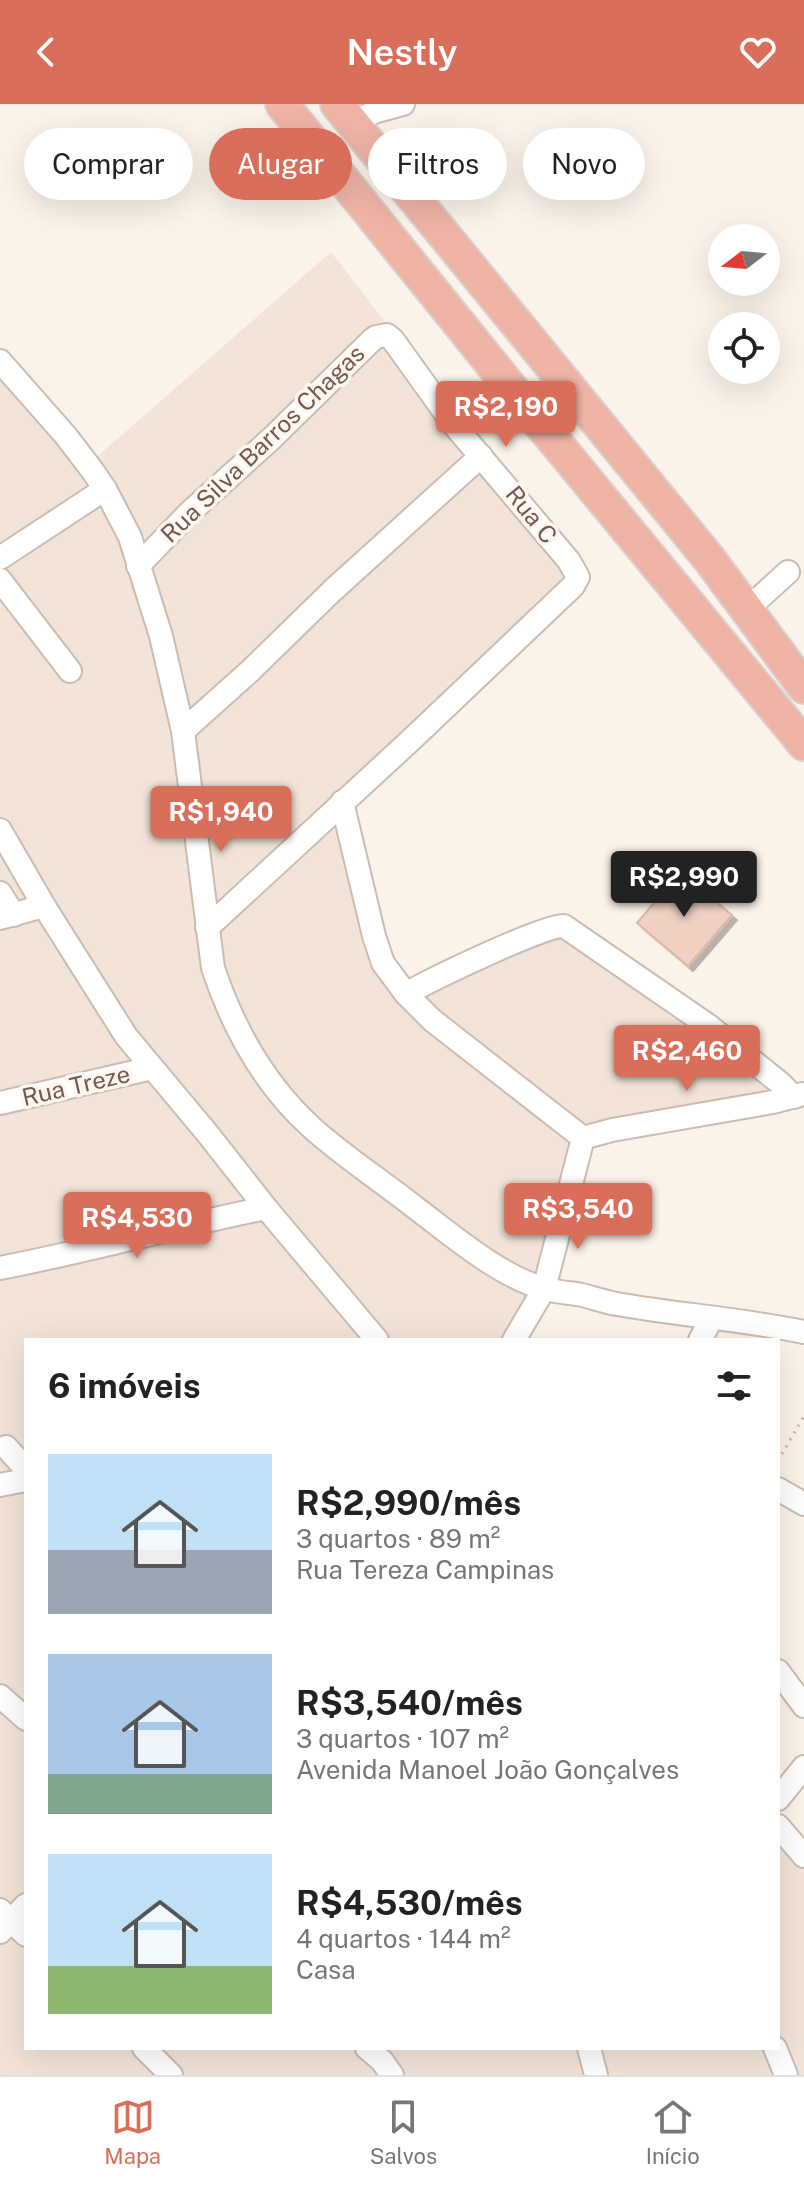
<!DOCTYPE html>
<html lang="pt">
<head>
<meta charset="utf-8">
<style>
	body { margin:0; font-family:"Public Sans",sans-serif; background:#f2f2f2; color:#222; height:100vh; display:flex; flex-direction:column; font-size:30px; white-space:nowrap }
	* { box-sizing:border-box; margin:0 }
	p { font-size:26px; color:#767676 }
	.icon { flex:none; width:44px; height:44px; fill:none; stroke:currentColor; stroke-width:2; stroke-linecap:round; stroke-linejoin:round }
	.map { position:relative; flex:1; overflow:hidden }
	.drawer { position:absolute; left:24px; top:1234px; width:756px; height:712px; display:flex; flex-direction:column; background:#fff; border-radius:0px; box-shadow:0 8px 32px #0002 }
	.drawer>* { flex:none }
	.banner { position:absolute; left:24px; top:24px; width:756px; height:72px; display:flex; gap:16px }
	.needle { width:52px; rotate:254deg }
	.controls { position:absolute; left:708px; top:120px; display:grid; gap:16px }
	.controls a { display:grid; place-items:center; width:72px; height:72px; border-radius:50%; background:#fff; box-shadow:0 8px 32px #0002; font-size:40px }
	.price { position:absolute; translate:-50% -68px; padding:0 18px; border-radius:8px; background:#d96e5a; color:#fff; font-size:26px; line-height:52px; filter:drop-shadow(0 2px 4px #0008) }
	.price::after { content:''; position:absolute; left:50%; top:48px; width:24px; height:18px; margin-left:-12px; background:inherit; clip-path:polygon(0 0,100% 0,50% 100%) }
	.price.active { background:#222; color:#fff }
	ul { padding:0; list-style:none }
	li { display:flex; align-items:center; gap:24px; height:200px; padding:0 24px }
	li span { display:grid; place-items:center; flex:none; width:224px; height:160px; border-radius:0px; color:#555 }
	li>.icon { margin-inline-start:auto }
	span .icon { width:96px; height:96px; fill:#fffc; stroke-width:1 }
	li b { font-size:34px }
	h2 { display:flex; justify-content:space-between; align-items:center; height:96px; padding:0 24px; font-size:34px }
	.chip { padding:0 28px; border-radius:36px; background:#fff; box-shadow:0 8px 32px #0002; font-size:28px; line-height:72px }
	.chip.active { background:#d96e5a; color:#fff }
	header { display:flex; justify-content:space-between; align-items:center; height:104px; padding:0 24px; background:#d96e5a; color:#fff; font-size:36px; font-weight:600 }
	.dock { display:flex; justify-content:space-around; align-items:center; height:112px; border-top:2px solid #e0e0e0; background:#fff; font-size:22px; color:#767676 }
	.dock a { display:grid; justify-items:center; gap:4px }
	.dock .active { color:#d96e5a }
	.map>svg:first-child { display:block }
	.residential { fill:#f2e4d8 }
	.building { fill:#eed1c3; stroke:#dfb7a5; stroke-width:2; filter:url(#shadow) }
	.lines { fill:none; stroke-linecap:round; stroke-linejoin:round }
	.minor-casing { stroke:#ccbbb0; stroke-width:26 }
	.highway-casing { stroke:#d8d1ce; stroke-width:36 }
	.path { stroke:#d3b5a6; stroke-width:3; stroke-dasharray:2 6; stroke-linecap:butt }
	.minor { stroke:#fff; stroke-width:22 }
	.highway { stroke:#efb4a6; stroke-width:32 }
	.labels { text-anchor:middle; stroke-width:7; stroke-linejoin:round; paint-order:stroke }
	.street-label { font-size:24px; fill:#73594f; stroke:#fef7f0 }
</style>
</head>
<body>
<header><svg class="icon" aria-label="back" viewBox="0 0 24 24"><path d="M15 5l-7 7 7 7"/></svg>Nestly<svg class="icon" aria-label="heart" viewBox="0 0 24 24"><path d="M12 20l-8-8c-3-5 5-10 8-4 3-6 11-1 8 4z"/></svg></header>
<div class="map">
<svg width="804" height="1971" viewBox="0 0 804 1971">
	<defs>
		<filter id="shadow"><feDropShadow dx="5" dy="5" stdDeviation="0" flood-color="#0004"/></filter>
	</defs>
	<rect width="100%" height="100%" fill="#fbf3e9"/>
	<polygon class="residential" points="331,148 387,220 586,467 350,694 383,862 409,890 566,818 799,990 583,1030 545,1176 512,1236 26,1236 26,1944 778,1944 778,1731 804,1765 804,1971 0,1971 0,260 91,358"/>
	<polygon class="building" points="680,768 732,811 688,862 637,819"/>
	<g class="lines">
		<defs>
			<g id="minor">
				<polyline points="353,19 374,8 403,0"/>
				<path d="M0,257L66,332L92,366L105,385L130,433L161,532L183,627L213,864C233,924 264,980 311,1023C344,1053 382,1077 417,1105C453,1132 502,1174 546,1185C557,1188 570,1189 582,1191C594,1194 605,1198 617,1200C679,1211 742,1215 804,1228"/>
				<polyline points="0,454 105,385"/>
				<polyline points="138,462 189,409 272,334 372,236 376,233 387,231 393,236 454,321 569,457 578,473 573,482 412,635 207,824"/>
				<polyline points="0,476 70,567"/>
				<polyline points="755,498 788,468"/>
				<polyline points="183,627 250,567 332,487 481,352"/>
				<polyline points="342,698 374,832 383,859 406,890 432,916 583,1034"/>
				<polyline points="0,726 44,802 126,932 207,1029 266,1104 377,1236"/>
				<polyline points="0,789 14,811"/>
				<polyline points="0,814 44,802"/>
				<path d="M406,890C430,876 544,821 564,822L709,922L780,979L794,993"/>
				<polyline points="0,999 152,964"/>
				<polyline points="583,1034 612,1026 773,998 803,990"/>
				<path d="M0,1164C89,1147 177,1122 266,1104"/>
				<polyline points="514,1236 544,1185 583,1034"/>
				<polyline points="700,1236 712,1214"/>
				<polyline points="6,1343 26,1365"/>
				<polyline points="0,1381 26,1376"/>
				<polyline points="778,1385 804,1400"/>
				<polyline points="778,1567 804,1602"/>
				<polyline points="0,1592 26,1615"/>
				<polyline points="778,1695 804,1663"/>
				<polyline points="778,1722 804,1752"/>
				<polyline points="0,1806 26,1831"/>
				<polyline points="0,1828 26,1801"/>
				<polyline points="144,1944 171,1971"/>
				<polyline points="367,1944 382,1957 392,1971"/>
				<polyline points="589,1944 596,1971"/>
				<polyline points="775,1944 786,1971"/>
			</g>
			<g id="highway">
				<polyline points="282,0 528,305 804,640"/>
				<polyline points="337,0 710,456 804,583"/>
			</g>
		</defs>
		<use href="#minor" class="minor-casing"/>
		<use href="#highway" class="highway-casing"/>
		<polyline class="path" points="778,1357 804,1312"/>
		<use href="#minor" class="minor"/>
		<use href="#highway" class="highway"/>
	</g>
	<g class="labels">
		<g class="street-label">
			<text transform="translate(263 340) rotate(-44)" y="8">Rua Silva Barros Chagas</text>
			<text transform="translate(531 411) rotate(51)" y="8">Rua C</text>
			<text transform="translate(76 982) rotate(-13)" y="8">Rua Treze</text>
		</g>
	</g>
</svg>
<div class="controls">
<a><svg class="needle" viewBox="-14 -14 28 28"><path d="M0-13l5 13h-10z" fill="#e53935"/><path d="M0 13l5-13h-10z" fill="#767676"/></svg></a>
<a><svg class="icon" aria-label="locate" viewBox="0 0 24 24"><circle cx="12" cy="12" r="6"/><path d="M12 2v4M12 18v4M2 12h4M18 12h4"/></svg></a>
</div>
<b class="price" style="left:506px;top:345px">R$2,190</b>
<b class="price" style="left:221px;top:750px">R$1,940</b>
<b class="price active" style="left:684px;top:815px">R$2,990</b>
<b class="price" style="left:687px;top:989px">R$2,460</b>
<b class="price" style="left:578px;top:1147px">R$3,540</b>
<b class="price" style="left:137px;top:1156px">R$4,530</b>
<div class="banner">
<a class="chip">Comprar</a>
<a class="chip active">Alugar</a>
<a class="chip">Filtros</a>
<a class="chip">Novo</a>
</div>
<section class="drawer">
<h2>6 imóveis<svg class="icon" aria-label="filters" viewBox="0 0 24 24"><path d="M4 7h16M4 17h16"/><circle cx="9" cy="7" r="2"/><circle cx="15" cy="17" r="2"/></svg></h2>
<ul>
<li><span style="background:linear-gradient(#bfe0f5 60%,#9aa5b1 0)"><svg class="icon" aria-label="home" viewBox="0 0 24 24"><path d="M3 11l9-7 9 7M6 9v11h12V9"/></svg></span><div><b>R$2,990/mês</b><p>3 quartos · 89 m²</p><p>Rua Tereza Campinas</p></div></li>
<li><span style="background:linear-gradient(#a9c7e8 75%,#7fa58c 0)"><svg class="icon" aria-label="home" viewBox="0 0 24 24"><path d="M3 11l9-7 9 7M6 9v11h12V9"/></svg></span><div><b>R$3,540/mês</b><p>3 quartos · 107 m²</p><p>Avenida Manoel João Gonçalves</p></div></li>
<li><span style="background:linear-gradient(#bfe0f5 70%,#8fb573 0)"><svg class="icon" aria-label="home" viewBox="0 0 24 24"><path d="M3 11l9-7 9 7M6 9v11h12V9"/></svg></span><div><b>R$4,530/mês</b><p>4 quartos · 144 m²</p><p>Casa</p></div></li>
</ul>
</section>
</div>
<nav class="dock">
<a class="active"><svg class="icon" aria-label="map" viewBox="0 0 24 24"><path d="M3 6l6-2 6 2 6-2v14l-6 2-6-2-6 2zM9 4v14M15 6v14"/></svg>Mapa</a>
<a><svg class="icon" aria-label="saved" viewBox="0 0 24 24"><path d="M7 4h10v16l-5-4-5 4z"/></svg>Salvos</a>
<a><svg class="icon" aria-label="home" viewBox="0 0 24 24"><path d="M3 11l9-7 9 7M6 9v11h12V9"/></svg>Início</a>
</nav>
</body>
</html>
